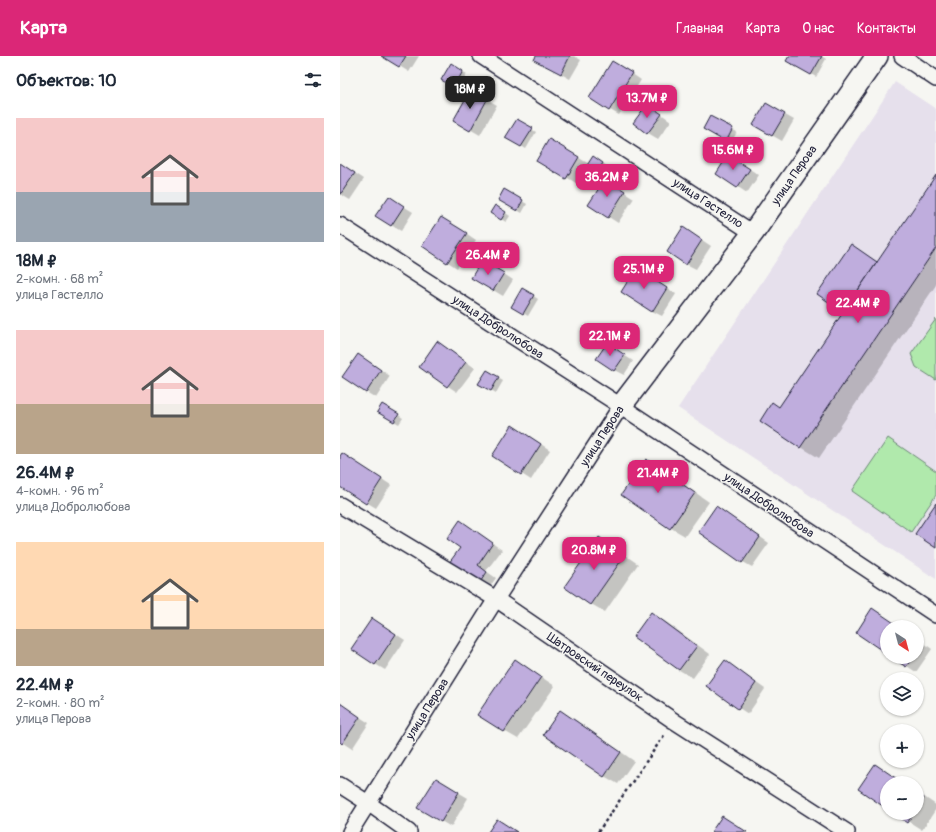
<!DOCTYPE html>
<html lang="ru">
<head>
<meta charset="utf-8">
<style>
	body { margin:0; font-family:Pangolin,sans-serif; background:#f6f6f7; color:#1f2937; height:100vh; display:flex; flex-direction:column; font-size:15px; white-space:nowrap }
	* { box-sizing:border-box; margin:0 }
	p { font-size:13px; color:#747a83 }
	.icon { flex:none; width:22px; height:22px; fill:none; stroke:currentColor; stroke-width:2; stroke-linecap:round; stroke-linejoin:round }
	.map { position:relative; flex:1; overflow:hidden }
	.panel { display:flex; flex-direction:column; background:#fff; width:340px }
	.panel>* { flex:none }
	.needle { width:26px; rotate:144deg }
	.controls { position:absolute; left:540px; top:564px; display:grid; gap:8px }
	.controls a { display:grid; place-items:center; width:44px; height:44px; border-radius:50%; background:#fff; box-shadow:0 1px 3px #0004; font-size:20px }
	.price { position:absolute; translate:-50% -34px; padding:0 9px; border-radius:8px; background:#db2777; color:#fff; font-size:13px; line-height:26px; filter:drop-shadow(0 1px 2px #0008) }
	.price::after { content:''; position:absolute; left:50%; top:24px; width:12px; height:9px; margin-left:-6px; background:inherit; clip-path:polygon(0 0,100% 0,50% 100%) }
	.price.selected { background:#222; color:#fff }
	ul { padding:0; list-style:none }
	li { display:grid; align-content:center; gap:8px; height:212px; padding:0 16px }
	li span { display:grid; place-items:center; height:124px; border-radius:0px; color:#555 }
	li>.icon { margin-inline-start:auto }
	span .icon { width:72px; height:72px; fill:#fffc; stroke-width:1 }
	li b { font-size:17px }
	h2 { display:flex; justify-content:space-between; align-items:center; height:48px; padding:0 16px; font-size:17px }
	header { display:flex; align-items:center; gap:24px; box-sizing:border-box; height:56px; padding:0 20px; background:#db2777; color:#fff }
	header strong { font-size:19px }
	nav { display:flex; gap:22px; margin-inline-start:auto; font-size:14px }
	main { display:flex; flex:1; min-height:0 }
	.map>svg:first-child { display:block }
	.built { fill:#e6e0ec }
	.green { fill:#b0e9ac; stroke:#698674 }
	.shadow { fill:#0003 }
	.building { fill:#bfaddd; stroke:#22223b }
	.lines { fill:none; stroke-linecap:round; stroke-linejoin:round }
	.street-casing { stroke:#22223b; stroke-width:18 }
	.secondary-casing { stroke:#22223b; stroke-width:24 }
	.path { stroke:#22223b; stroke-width:2.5; stroke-dasharray:3 3; stroke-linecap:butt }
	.street { stroke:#f6f6f2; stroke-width:15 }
	.secondary { stroke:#f6f6f2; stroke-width:21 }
	.labels { text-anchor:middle; stroke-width:3; stroke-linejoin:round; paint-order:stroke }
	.street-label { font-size:12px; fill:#22223b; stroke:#f6f6f2 }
</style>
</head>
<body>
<header>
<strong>Карта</strong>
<nav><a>Главная</a><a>Карта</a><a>О нас</a><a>Контакты</a></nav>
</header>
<main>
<section class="panel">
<h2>Объектов: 10<svg class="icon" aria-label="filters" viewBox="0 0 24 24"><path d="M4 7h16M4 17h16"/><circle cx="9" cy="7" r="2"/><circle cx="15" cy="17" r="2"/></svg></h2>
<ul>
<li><span style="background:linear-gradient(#f6c9c9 60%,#9aa5b1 0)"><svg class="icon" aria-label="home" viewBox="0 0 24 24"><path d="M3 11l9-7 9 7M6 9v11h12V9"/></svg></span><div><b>18M ₽</b><p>2-комн. · 68 m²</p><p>улица Гастелло</p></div></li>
<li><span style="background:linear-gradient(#f6c9c9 60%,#b9a48a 0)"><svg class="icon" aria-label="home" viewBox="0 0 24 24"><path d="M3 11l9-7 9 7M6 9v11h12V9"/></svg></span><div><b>26.4M ₽</b><p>4-комн. · 96 m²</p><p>улица Добролюбова</p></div></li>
<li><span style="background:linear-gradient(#ffd9b3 70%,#b9a48a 0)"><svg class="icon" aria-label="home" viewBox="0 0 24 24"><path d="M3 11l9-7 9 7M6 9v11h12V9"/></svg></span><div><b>22.4M ₽</b><p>2-комн. · 80 m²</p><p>улица Перова</p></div></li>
</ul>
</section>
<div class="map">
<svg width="596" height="776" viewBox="0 0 596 776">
	<rect width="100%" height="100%" fill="#f6f6f2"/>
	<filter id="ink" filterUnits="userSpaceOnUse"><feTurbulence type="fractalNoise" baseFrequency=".025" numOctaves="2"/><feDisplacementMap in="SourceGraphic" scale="8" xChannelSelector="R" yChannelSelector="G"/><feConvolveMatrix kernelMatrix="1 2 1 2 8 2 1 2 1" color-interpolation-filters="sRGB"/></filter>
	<g filter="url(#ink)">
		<polygon class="built" points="555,26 596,53 596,523 338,352"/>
		<g class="green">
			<polygon points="596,263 596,324 576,311 571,298"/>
			<polygon points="548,382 596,415 596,439 571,476 512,435"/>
		</g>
		<g class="shadow">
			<polygon points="43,0 79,0 69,16"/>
			<polygon points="197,0 234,0 241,4 230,23 205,9"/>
			<polygon points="450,0 481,0 486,3 476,21 448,4"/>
			<polygon points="111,9 127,18 119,33 102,23"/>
			<polygon points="282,11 301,24 279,59 270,54"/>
			<polygon points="131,34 157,49 140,79 114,64"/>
			<polygon points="426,48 454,64 442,85 414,69"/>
			<polygon points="317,55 331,65 318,83 308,77 294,67"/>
			<polygon points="371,62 397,76 391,87 365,73"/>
			<polygon points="177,64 196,76 186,93 167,81"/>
			<polygon points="210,84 249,108 258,104 267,110 257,126 242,116 236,127 198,104"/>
			<polygon points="389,100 419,119 407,137 398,131"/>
			<polygon points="0,107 24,123 10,144 0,138"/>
			<polygon points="596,121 596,229 479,402 461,391 421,364 439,351 504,255 478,238 511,189 538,206"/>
			<polygon points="275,130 294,142 278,167 250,149"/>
			<polygon points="164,134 187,148 182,157 159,143"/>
			<polygon points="58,147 73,156 61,175 51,169"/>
			<polygon points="160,153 170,160 166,166 161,163"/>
			<polygon points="111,167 136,184 117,212 83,190"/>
			<polygon points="353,178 371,190 356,213 346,208"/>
			<polygon points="152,210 173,224 163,240 153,234"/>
			<polygon points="306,218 336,238 322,260 312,255"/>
			<polygon points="183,233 198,243 188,260 172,251"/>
			<polygon points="98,287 107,292 135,312 117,336 108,330 80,311"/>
			<polygon points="276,294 293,305 284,319 274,314"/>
			<polygon points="28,305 50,320 36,342 26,336"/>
			<polygon points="147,315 163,325 156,337 140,327"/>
			<polygon points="42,349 63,362 59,368 38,356"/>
			<polygon points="173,370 210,394 191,424 153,400"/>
			<polygon points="0,402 12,404 51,429 36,452 0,430"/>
			<polygon points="306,404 320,412 369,446 345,480 331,472"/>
			<polygon points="386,457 429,487 412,511 403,506 360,476"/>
			<polygon points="129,471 162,494 146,515 156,522 146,536 121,491"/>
			<polygon points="259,483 273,491 298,508 265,556 251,548"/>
			<polygon points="311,557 326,566 370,598 353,622 339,614 295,581"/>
			<polygon points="42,569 65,584 45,614 35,608"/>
			<polygon points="577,582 592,593 576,616 553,601 577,601"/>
			<polygon points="175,604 215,630 178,683 164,675"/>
			<polygon points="385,605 394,611 425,633 408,658 399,652"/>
			<polygon points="0,648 29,667 12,693 0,685"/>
			<polygon points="220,655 234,663 294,705 278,728 264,720"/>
			<polygon points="96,723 128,742 111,771 79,752"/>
			<polygon points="577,736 596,749 596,753 582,774 555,757 577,757"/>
		</g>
		<g class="building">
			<polygon points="41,0 66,0 59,11"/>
			<polygon points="196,0 230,0 221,18 194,4"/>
			<polygon points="449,0 482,0 471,19 446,5"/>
			<polygon points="272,5 292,17 269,55 249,42"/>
			<polygon points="111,7 123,15 114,31 101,24"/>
			<polygon points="131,33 148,42 130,75 113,65"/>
			<polygon points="426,47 445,58 432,80 413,69"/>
			<polygon points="307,48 322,58 307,78 293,67"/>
			<polygon points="370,60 393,72 386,86 363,73"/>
			<polygon points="177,63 193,72 181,91 165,82"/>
			<polygon points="209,83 239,101 226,123 196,105"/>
			<polygon points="388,99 410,113 397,132 376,118"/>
			<polygon points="253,100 263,107 252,124 242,117"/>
			<polygon points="0,107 15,117 0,139"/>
			<polygon points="596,119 596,192 460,392 420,365 432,346 439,351"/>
			<polygon points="265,123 285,135 268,162 248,149"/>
			<polygon points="164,133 183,144 177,155 158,144"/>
			<polygon points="49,140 64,150 51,170 35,160"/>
			<polygon points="155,149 166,156 161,164 150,157"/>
			<polygon points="101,161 127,177 107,207 82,190"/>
			<polygon points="343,171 362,184 346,209 327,196"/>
			<polygon points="511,188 537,206 503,256 477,238"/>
			<polygon points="142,204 164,217 153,235 131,222"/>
			<polygon points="296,212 327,232 312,256 281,236"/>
			<polygon points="182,232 194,239 183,258 171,251"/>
			<polygon points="97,285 126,306 107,331 79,311"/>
			<polygon points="267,287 285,299 274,315 256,303"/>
			<polygon points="18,298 41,314 26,337 2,321"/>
			<polygon points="147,314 159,321 151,335 138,328"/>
			<polygon points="42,348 59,358 54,366 37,356"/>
			<polygon points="172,369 201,388 181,419 152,400"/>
			<polygon points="2,397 42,423 26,448 0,431 0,400"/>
			<polygon points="306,403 355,437 330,473 281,439"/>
			<polygon points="596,447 596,492 575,478"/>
			<polygon points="376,450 420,481 402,507 358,476"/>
			<polygon points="120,464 153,487 138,509 147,516 136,532 106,511 120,492 107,483"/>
			<polygon points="259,481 285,499 250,549 224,531"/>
			<polygon points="532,552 560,571 547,571 547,598 516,577"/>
			<polygon points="311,556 357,590 339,614 293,581"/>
			<polygon points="32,562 56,578 35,609 11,593"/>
			<polygon points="577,582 583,586 577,596"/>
			<polygon points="551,601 573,601 566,611"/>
			<polygon points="175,603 201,621 164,676 137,659"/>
			<polygon points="385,604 416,627 398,653 366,630"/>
			<polygon points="0,647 20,661 2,688 0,686"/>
			<polygon points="220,654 281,696 264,721 203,679"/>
			<polygon points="535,708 563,727 547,727 547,753 518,733"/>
			<polygon points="96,722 119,736 101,766 77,752"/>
			<polygon points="577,737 584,742 577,753"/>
			<polygon points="553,757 574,757 567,767"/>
			<polygon points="382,760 407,776 371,776"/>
			<polygon points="157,763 177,776 148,776"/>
		</g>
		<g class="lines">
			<defs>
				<g id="street">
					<polyline points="141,0 413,177"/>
					<polyline points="562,0 596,23"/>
					<polyline points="0,169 281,350 596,559"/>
					<polyline points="0,449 156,543 334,665 507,776"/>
					<polyline points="0,729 28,747 69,776"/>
					<polyline points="10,776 156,543 281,350"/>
				</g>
				<polyline id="secondary" points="281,350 413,177 537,0"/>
			</defs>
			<use href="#street" class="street-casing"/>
			<use href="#secondary" class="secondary-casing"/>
			<polyline class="path" points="258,776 325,678"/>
			<use href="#street" class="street"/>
			<use href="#secondary" class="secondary"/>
		</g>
	</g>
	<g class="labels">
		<g class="street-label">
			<text transform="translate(454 119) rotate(-55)" y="4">улица Перова</text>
			<text transform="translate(368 147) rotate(33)" y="4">улица Гастелло</text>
			<text transform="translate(158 271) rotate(33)" y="4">улица Добролюбова</text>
			<text transform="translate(262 380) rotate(-57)" y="4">улица Перова</text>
			<text transform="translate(429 449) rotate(34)" y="4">улица Добролюбова</text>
			<text transform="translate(255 611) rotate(34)" y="4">Шатровский переулок</text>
			<text transform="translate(87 653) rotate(-58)" y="4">улица Перова</text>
		</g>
	</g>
</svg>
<div class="controls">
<a><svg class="needle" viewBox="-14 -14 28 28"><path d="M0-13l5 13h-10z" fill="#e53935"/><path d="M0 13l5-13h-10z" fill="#747a83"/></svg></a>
<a><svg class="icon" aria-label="layers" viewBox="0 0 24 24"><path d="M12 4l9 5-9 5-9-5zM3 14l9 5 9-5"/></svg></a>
<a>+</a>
<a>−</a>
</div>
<b class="price selected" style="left:130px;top:54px">18M ₽</b>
<b class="price" style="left:307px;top:63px">13.7M ₽</b>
<b class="price" style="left:393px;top:115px">15.6M ₽</b>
<b class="price" style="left:267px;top:142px">36.2M ₽</b>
<b class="price" style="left:148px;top:220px">26.4M ₽</b>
<b class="price" style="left:304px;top:234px">25.1M ₽</b>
<b class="price" style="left:518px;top:268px">22.4M ₽</b>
<b class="price" style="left:270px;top:301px">22.1M ₽</b>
<b class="price" style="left:318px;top:438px">21.4M ₽</b>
<b class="price" style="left:254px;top:515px">20.8M ₽</b>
</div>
</main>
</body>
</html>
